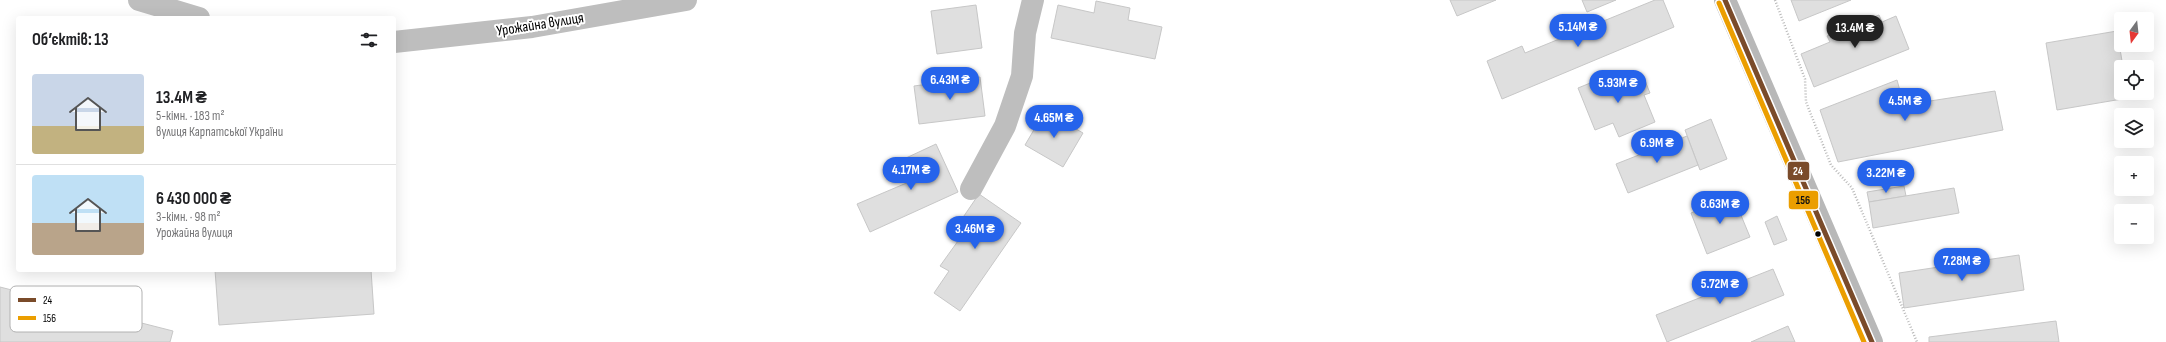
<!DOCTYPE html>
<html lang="uk">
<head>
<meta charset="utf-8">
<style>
	body { margin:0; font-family:"Sofia Sans Condensed",sans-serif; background:#f2f2f2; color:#202124; height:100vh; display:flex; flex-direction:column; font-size:15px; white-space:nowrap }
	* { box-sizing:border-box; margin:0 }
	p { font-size:13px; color:#757577 }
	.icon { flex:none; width:22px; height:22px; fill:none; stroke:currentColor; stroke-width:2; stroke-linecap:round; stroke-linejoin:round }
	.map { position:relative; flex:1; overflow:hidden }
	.details { position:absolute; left:16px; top:16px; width:380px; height:256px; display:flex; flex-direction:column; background:#fff; border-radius:4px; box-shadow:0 4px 16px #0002 }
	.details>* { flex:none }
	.needle { width:26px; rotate:195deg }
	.fabs { position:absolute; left:2114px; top:12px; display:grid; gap:8px }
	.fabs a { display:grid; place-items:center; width:40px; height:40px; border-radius:4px; background:#fff; box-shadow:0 4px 16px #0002; font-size:20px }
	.price { position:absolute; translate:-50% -34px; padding:0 9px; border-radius:14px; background:#2563eb; color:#fff; font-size:13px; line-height:26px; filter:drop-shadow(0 1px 2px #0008) }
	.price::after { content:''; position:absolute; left:50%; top:24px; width:12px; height:9px; margin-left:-6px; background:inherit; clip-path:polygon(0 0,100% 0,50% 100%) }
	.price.current { background:#222; color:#fff }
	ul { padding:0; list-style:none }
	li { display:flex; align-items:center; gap:12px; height:100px; padding:0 16px }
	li+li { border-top:1px solid #e0e0e0 }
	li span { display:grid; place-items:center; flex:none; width:112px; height:80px; border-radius:4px; color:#555 }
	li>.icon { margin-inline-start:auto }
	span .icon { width:48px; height:48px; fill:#fffc; stroke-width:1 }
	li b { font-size:17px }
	h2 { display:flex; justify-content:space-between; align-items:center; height:48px; padding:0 16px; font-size:17px }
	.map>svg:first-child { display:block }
	.building { fill:#dfdfdf; stroke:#c7c7c7 }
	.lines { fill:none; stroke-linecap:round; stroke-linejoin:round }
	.path { stroke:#b9b9b9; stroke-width:2.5; stroke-dasharray:1 2; stroke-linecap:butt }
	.minor { stroke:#bebebe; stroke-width:22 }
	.tertiary { stroke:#bebebe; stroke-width:22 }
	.secondary { stroke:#b8b8b8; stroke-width:22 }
	.bus-1-casing { stroke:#fff; stroke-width:8 }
	.bus-2-casing { stroke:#fff; stroke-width:8 }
	.bus-1 { stroke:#7a4b2a; stroke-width:5 }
	.bus-2 { stroke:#eb9e00; stroke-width:5 }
	.bus-dot { fill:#000; stroke:#fff; stroke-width:1.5 }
	.labels { text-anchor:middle; stroke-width:4; stroke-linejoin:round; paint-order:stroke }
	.street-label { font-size:15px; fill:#000; stroke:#fff }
	.key { fill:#fff; stroke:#b2b2b2; stroke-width:1 }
	.key-label { font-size:11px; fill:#000 }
	.line-badge { stroke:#fff; stroke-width:1.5 }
	.badge-label { font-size:11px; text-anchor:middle; font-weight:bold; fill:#fff }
	.pale-badge-label { font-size:11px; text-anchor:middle; font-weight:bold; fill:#111 }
</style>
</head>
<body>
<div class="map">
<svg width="2166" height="342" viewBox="0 0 2166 342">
	<rect width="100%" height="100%" fill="#fff"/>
	<g class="building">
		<polygon points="1450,0 1496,0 1457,16"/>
		<polygon points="1582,0 1616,0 1587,12"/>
		<polygon points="1655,0 1663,0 1674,27 1502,99 1487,61 1522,46 1525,53"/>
		<polygon points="1791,0 1851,0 1799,21"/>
		<polygon points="1096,1 1130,8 1128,20 1162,27 1155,59 1051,38 1058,5 1094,13"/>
		<polygon points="976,5 982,48 937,54 931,11"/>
		<polygon points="1879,15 1882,22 1896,16 1909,49 1814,87 1801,54 1830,42 1827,36"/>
		<polygon points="2117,31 2123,67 2121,67 2121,93 2128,93 2128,98 2057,110 2046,43"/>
		<polygon points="1635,72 1637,78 1643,76 1650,93 1644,95 1655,122 1619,137 1613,123 1595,130 1578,88 1605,77 1607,83"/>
		<polygon points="980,77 985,116 919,124 914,86"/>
		<polygon points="1897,80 1904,105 1995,91 2003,130 1838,162 1820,110"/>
		<polygon points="1045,111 1083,133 1063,167 1025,145"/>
		<polygon points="1711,119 1727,159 1700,170 1685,130"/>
		<polygon points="1687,136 1698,165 1628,193 1616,164"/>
		<polygon points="936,144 958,192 870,232 857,204 916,179 906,158"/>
		<polygon points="1904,186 1906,196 1869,202 1867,192"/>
		<polygon points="1954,188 1959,213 1873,228 1869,202"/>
		<polygon points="979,194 1021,223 960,311 934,293 949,271 940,266 963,234 955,229"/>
		<polygon points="1733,196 1750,237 1707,254 1691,213"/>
		<polygon points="1777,216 1787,240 1774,245 1765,222"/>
		<polygon points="2019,255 2024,290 1904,308 1899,273"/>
		<polygon points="1773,269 1784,295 1667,342 1656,315"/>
		<polygon points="215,270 371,270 374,314 219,325"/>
		<polygon points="0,287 173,331 170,342 0,342"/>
		<polygon points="2056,321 2059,342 1929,342 1929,337"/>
		<polygon points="1788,326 1795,342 1751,342"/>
	</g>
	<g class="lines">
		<polyline class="path" points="1775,0 1805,79 1806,102 1831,165 1852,188 1917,342"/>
		<polyline class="minor" points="971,189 1005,126 1022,76 1025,33 1033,0"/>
		<g class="tertiary">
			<polyline points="139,0 199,18"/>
			<polyline points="394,42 532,27 686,0"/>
		</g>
		<polyline class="secondary" points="1725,0 1872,342"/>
		<defs>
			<polyline id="bus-1" points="1725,0 1872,342"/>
			<polyline id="bus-2" points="1719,3 1864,342"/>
		</defs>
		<use href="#bus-1" class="bus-1-casing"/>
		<use href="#bus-2" class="bus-2-casing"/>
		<use href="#bus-1" class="bus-1"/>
		<use href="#bus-2" class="bus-2"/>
	</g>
	<circle class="bus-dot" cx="1818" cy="234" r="3.5"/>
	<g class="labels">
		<g class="street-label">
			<text transform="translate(540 24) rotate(-9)" y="5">Урожайна вулиця</text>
		</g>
	</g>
	<rect x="10" y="286" width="132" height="46" rx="6" class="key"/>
	<rect x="18" y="298" width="18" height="4" fill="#7a4b2a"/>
	<rect x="18" y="316" width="18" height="4" fill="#eb9e00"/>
	<g class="key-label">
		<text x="43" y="304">24</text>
		<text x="43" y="322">156</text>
	</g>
	<g class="line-badge">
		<rect x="1787" y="161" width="23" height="20" rx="4" fill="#7a4b2a"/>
		<rect x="1788" y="190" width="31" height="20" rx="4" fill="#eb9e00"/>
	</g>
	<g class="badge-label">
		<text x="1798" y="175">24</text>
	</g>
	<g class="pale-badge-label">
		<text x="1803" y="204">156</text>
	</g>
</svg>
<div class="fabs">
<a><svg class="needle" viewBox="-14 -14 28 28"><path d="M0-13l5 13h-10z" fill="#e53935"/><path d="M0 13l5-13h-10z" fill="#757577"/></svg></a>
<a><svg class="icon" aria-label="locate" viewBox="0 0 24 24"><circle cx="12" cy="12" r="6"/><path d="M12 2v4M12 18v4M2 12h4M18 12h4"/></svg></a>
<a><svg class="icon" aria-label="layers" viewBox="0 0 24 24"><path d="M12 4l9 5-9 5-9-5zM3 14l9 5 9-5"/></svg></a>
<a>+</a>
<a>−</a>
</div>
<b class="price" style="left:1578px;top:48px">5.14M ₴</b>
<b class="price current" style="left:1855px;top:49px">13.4M ₴</b>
<b class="price" style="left:950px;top:101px">6.43M ₴</b>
<b class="price" style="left:1618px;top:104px">5.93M ₴</b>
<b class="price" style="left:1905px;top:122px">4.5M ₴</b>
<b class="price" style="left:1054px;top:139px">4.65M ₴</b>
<b class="price" style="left:1657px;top:164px">6.9M ₴</b>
<b class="price" style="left:911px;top:191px">4.17M ₴</b>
<b class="price" style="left:1886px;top:194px">3.22M ₴</b>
<b class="price" style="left:1720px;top:225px">8.63M ₴</b>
<b class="price" style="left:975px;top:250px">3.46M ₴</b>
<b class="price" style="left:1962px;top:282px">7.28M ₴</b>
<b class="price" style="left:1720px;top:305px">5.72M ₴</b>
<section class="details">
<h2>Об’єктів: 13<svg class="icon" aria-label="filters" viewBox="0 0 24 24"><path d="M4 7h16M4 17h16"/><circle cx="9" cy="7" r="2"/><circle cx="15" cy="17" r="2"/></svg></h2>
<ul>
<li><span style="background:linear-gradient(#c9d6e8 65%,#c2b280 0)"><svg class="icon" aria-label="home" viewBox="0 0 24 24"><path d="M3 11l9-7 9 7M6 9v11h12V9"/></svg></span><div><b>13.4M ₴</b><p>5-кімн. · 183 m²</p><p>вулиця Карпатської України</p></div></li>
<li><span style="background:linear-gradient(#bfe0f5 60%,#b9a48a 0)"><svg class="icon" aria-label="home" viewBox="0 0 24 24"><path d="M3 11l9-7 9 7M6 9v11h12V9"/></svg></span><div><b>6 430 000 ₴</b><p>3-кімн. · 98 m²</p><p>Урожайна вулиця</p></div></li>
</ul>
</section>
</div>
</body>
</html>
